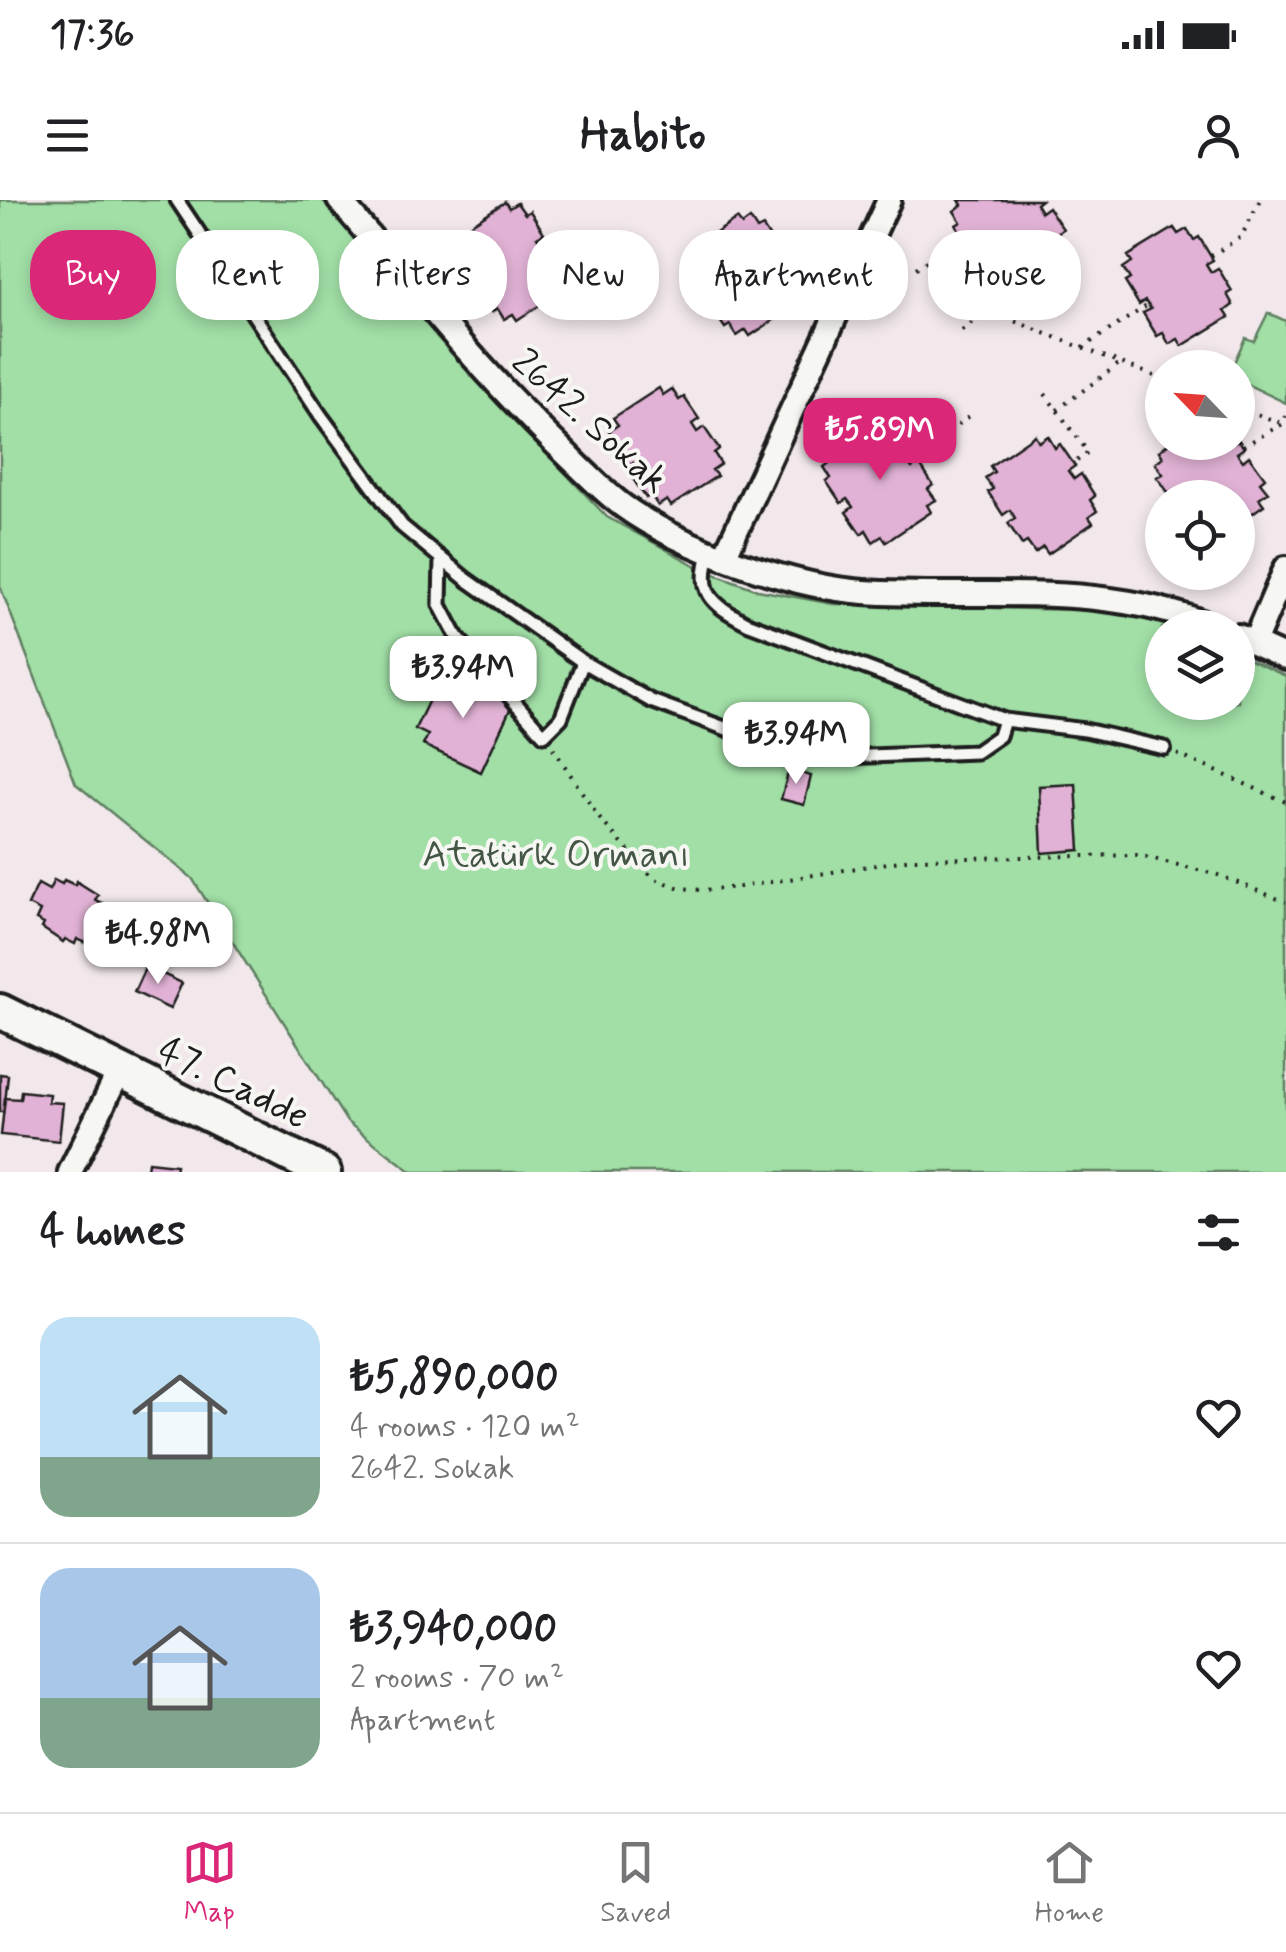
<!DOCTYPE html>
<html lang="en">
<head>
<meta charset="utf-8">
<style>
	body { margin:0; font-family:Mynerve,sans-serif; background:#f6f6f6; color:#202124; height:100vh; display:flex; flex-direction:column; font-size:38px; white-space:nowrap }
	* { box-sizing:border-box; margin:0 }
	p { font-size:32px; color:#757577 }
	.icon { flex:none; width:55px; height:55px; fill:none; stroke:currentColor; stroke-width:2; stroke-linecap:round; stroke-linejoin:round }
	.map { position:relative; height:972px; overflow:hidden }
	.details { display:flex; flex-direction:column; background:#fff; flex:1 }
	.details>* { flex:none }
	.banner { position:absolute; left:30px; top:30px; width:1228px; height:90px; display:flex; gap:20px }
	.needle { width:65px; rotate:295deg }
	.buttons { position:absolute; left:1145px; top:150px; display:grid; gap:20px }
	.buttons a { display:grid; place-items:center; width:110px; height:110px; border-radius:50%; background:#fff; box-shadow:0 5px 15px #0003; font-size:50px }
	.price { position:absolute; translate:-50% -85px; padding:0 22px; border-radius:20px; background:#fff; color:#222; font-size:32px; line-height:65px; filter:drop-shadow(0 2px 5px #0008) }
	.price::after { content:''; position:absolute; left:50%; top:60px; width:30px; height:22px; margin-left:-15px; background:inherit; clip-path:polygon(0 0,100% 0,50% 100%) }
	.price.on { background:#db2777; color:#fff }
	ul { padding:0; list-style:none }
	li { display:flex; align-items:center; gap:30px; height:250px; padding:0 40px }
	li+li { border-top:2px solid #e0e0e0 }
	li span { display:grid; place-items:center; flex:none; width:280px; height:200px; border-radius:30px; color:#555 }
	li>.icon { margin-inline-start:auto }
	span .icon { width:120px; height:120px; fill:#fffc; stroke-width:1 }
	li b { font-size:42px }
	h2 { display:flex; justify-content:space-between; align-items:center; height:120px; padding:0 40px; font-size:42px }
	.tag { padding:0 35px; border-radius:40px; background:#fff; box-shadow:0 5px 15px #0003; font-size:35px; line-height:90px }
	.tag.on { background:#db2777; color:#fff }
	.status { display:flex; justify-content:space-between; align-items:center; height:70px; padding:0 50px; background:#fff; direction:ltr }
	.status svg { height:28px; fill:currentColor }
	header { display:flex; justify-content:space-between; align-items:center; height:130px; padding:0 40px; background:#fff; font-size:45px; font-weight:700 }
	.tab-bar { display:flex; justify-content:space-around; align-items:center; height:140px; border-top:2px solid #e0e0e0; background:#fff; font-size:28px; color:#757577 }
	.tab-bar a { display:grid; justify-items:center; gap:5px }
	.tab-bar .on { color:#db2777 }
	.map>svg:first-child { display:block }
	.green { fill:#a1dfa6; stroke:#5e7e61; stroke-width:2.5 }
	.building { fill:#e1b2d5; stroke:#1c1c1c; stroke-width:2.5 }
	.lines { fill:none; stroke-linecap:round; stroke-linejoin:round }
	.lane-casing { stroke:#1c1c1c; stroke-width:19 }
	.street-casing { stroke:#1c1c1c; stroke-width:30 }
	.secondary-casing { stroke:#1c1c1c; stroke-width:40 }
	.path { stroke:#1c1c1c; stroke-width:4; stroke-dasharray:2.5 8; stroke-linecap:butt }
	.lane { stroke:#f6f6f2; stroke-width:11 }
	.street { stroke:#f6f6f2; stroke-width:22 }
	.secondary { stroke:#f6f6f2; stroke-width:32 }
	.labels { text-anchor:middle; stroke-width:8; stroke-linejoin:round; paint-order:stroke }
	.street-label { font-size:38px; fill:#1c1c1c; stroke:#f6f6f2 }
	.park-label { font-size:38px; fill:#445645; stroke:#f6f6f2 }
</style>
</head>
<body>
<div class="status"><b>17:36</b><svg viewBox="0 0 49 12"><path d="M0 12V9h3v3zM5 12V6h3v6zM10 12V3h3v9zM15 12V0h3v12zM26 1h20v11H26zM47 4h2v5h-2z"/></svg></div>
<header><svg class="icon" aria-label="menu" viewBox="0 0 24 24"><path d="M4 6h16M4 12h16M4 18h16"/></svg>Habito<svg class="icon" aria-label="person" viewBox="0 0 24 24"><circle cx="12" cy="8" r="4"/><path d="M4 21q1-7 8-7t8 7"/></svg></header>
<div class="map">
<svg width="1286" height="972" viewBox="0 0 1286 972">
	<rect width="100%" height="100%" fill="#f2e8ec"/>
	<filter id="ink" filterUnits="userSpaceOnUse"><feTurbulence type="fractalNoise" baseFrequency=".01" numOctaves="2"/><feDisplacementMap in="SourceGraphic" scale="20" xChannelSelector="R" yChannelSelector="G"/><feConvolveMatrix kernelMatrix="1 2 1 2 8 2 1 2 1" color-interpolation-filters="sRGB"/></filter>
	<g filter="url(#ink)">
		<g class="green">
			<polygon points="0,0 322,0 525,231 607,317 704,370 758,390 833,404 1117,411 1171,427 1162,428 1162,502 1238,502 1238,455 1286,476 1286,972 412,972 347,922 192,678 76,584 0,386"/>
			<polygon points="1268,113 1286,121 1286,203 1238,180 1238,168 1232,167 1245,138 1254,141"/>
		</g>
		<g class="building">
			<polygon points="959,0 1041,0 1036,4 1041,12 1048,7 1063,29 1058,33 1065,44 1057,50 1061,56 1016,86 1011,80 1003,86 996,75 990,78 976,56 983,51 977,43 970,47 956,25 961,22 954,11 962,5"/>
			<polygon points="505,2 509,8 517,3 525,14 530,11 544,33 537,37 543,46 550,41 564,63 559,66 567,78 558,83 563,90 517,120 513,114 504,119 497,108 492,112 477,89 484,85 479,76 472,81 457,59 462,56 455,44 464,39 459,32"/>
			<polygon points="737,19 742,25 750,19 757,30 763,27 777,49 770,54 776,62 783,58 797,80 792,83 799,94 791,100 795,106 750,136 746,130 737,136 730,125 725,128 710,106 717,101 712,93 705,98 690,76 695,72 688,61 696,55 692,49"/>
			<polygon points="1174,28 1178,34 1187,29 1194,40 1199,37 1213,60 1206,64 1211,72 1218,68 1232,91 1227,94 1233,105 1225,111 1229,117 1182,146 1178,139 1169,144 1163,133 1157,136 1143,113 1151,109 1145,101 1139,105 1125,82 1130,79 1123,68 1132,62 1128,56"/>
			<polygon points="659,188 663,195 672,189 679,200 684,197 699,219 692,224 697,232 704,227 719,249 714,253 721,264 712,270 717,276 671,306 667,300 658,306 651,295 646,298 631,276 638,271 633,263 626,267 611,245 616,242 609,231 618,225 613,218"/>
			<polygon points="874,224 877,231 886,225 894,236 899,233 913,255 906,260 912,268 919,263 933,285 928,289 936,300 927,305 931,312 886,342 882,336 873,342 866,330 861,334 846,312 853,307 847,299 841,303 826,281 831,278 824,267 832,261 828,255"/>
			<polygon points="1035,235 1039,242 1048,236 1055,248 1060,244 1075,266 1068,271 1074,279 1081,274 1095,296 1090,300 1097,311 1089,317 1093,323 1048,354 1043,347 1035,353 1027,342 1022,345 1008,323 1015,318 1010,310 1003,315 988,292 993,289 985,278 994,272 990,266"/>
			<polygon points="1238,239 1244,248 1237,253 1243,261 1249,256 1265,278 1260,282 1268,292 1259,298 1264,305 1238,323 1238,298 1182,298 1180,294 1172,298 1157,277 1163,274 1155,263 1163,257 1159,251 1170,242 1238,242"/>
			<polygon points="443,471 513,503 481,572 423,545 428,535 415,529"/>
			<polygon points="789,569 811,576 804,605 781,599"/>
			<polygon points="1076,584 1080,650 1042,653 1039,586"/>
			<polygon points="54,680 62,684 64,680 75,685 76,681 98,695 95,700 104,704 100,713 111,719 102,740 90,734 86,743 77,739 75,744 65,739 63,742 42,728 44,724 36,720 40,711 28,705 38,684 49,690"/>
			<polygon points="146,766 182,783 170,809 134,792"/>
			<polygon points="0,874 8,875 4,912 0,912"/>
			<polygon points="21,891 49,894 48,902 63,903 59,941 1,935 5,898 20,899"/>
			<polygon points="148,962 176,965 175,972 132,972 132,969 147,970"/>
		</g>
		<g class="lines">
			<defs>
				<g id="lane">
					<polyline points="177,0 321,216 402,326 466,379 583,462 651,501 746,536 816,558 976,552 999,536 1004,520"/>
					<path d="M710,350C697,393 710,403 747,423L1004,520L1085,530L1164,548"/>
					<polyline points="441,358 440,405 457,437 544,535 561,518 583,462"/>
				</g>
				<g id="street">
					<path d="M339,0C410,83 478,168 556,244C578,265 599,288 623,306C681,348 793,387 864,392C986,400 1100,379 1217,428"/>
					<polyline points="725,355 889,0"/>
					<polyline points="1238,436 1286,458"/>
					<polyline points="1254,443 1286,368"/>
					<polyline points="70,972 120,870"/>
				</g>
				<polyline id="secondary" points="0,811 324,972"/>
			</defs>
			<use href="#lane" class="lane-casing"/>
			<use href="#street" class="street-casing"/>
			<use href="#secondary" class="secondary-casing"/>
			<g class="path">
				<polyline points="1211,56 1241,37 1260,0"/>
				<polyline points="916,68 963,37"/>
				<polyline points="962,131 986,110 1162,179"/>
				<polyline points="1082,148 1148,105"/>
				<polyline points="1045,194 1088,252 1073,264"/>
				<polyline points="1238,207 1286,225"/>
				<polyline points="1057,210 1120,163"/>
				<polyline points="1243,246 1283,224 1286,216"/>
				<polyline points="908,263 971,215"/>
				<polyline points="553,548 599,618 653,678 680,688 703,690 740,687 912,659 1138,655 1218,675 1286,702"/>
				<polyline points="1177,554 1286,602"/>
			</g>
			<use href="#lane" class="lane"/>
			<use href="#street" class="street"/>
			<use href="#secondary" class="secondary"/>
		</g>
	</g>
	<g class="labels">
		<g class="street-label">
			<text transform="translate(591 220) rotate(42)" y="13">2642. Sokak</text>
			<text transform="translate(234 882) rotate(26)" y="13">47. Cadde</text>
		</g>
		<g class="park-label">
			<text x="556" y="666">Atatürk Ormanı</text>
		</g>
	</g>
</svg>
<div class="buttons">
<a><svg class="needle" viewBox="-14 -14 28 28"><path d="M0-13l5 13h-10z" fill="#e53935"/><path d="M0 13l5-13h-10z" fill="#757577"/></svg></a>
<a><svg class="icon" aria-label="locate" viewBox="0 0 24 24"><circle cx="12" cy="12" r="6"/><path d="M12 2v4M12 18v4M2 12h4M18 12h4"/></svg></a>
<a><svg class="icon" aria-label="layers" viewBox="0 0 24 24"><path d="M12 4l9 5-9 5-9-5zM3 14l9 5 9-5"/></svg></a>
</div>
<b class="price on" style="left:880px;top:283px">₺5.89M</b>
<b class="price" style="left:463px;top:521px">₺3.94M</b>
<b class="price" style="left:796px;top:587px">₺3.94M</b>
<b class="price" style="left:158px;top:787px">₺4.98M</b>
<div class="banner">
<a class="tag on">Buy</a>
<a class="tag">Rent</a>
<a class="tag">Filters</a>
<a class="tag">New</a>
<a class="tag">Apartment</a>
<a class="tag">House</a>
</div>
</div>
<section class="details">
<h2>4 homes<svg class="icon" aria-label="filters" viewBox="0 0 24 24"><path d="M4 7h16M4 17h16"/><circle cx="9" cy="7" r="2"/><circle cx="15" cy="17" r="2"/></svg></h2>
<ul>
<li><span style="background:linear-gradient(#bfe0f5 70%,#7fa58c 0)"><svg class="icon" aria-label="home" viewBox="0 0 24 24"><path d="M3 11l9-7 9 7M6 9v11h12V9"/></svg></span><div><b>₺5,890,000</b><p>4 rooms · 120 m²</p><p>2642. Sokak</p></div><svg class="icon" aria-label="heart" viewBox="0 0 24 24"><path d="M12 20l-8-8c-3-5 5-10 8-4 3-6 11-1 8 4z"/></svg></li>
<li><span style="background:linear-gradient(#a9c7e8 65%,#7fa58c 0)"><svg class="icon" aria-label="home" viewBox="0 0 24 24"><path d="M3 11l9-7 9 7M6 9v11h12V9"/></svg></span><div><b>₺3,940,000</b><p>2 rooms · 70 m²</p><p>Apartment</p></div><svg class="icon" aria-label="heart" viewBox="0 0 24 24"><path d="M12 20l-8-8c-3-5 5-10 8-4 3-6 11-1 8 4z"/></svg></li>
</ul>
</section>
<nav class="tab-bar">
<a class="on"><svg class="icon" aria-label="map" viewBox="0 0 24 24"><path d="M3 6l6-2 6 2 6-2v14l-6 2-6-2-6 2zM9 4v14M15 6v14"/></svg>Map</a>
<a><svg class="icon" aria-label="saved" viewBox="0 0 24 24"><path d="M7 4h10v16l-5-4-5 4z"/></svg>Saved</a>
<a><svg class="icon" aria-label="home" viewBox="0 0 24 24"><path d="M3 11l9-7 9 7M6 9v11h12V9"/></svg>Home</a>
</nav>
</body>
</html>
